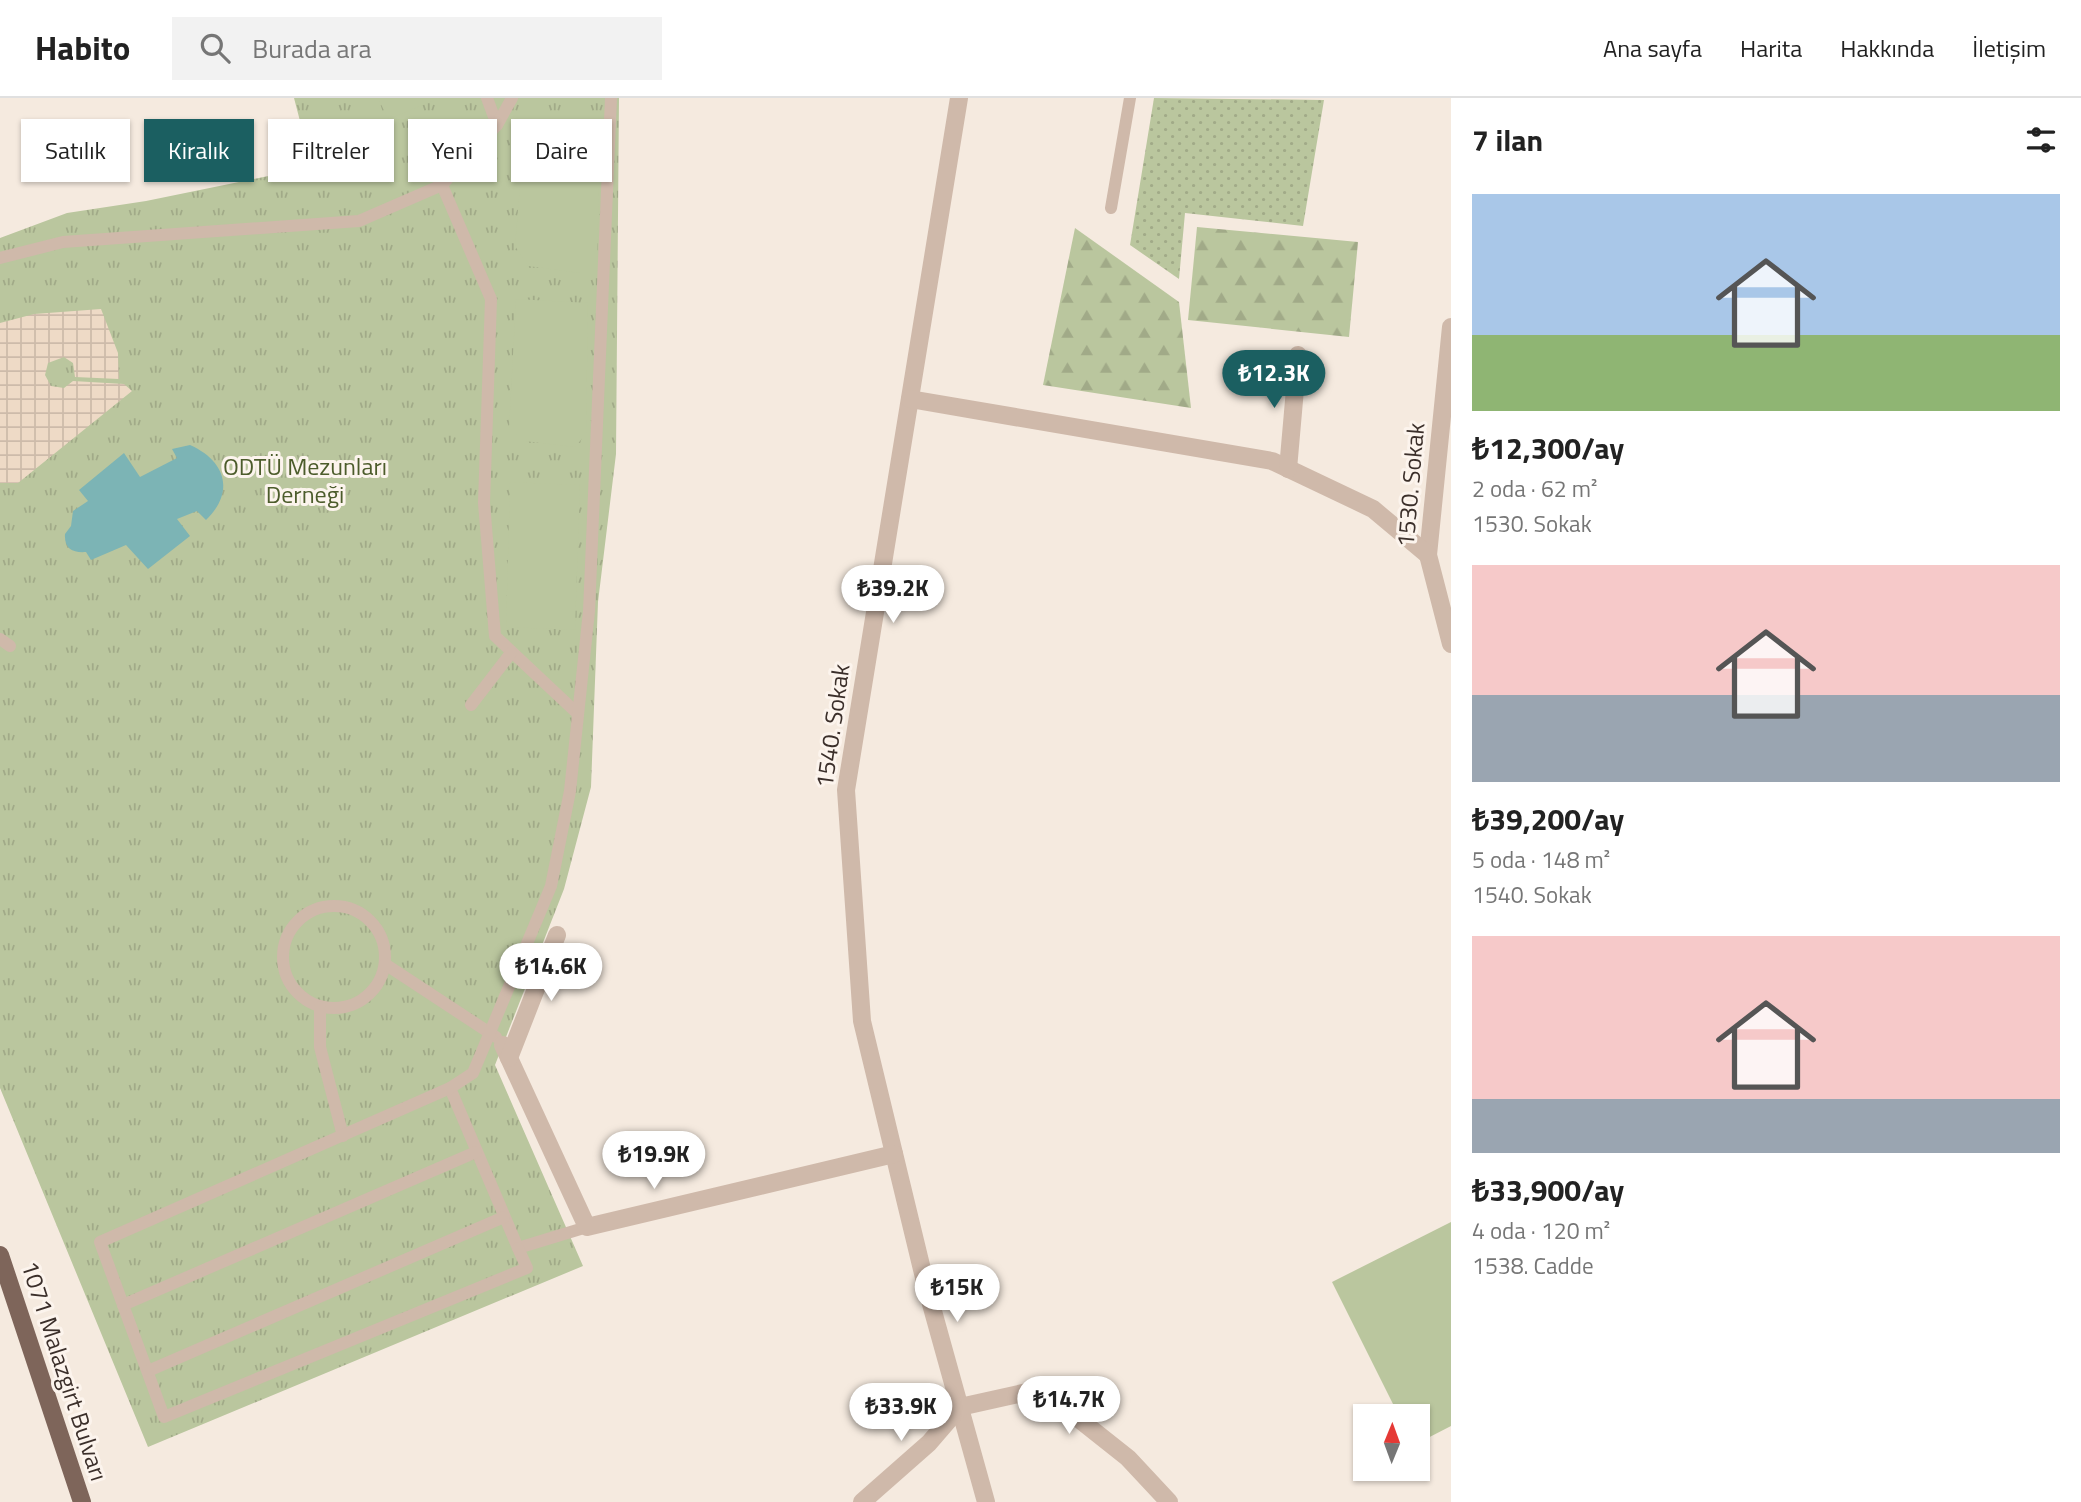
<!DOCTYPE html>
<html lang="tr">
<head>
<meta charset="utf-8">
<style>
	body { margin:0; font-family:"Titillium Web",sans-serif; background:#f2f2f2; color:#222; height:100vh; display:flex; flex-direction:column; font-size:26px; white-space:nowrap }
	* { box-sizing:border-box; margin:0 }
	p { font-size:23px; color:#767676 }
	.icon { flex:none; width:38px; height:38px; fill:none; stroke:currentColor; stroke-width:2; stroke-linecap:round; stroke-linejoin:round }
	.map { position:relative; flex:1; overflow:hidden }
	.drawer { display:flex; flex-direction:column; background:#fff; width:630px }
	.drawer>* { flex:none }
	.guide { position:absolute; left:21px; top:21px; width:665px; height:63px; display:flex; gap:14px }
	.needle { width:46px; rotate:1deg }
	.controls { position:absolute; left:1353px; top:1306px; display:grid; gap:14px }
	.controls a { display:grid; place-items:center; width:77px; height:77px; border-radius:0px; background:#fff; box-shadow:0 2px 5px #0004; font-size:35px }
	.price { position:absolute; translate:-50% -60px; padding:0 16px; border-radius:24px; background:#fff; color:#222; font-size:23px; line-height:46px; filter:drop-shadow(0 2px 4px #0008) }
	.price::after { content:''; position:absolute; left:50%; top:42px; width:21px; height:16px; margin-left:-10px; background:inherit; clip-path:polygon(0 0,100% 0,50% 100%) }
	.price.current { background:#1b5f61; color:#fff }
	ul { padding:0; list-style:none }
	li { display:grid; align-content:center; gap:14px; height:371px; padding:0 21px }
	li span { display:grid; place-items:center; height:217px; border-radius:0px; color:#555 }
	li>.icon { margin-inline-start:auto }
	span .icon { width:126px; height:126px; fill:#fffc; stroke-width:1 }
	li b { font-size:30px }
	h2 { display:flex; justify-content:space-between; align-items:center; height:84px; padding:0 21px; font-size:30px }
	.chip { padding:0 24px; border-radius:0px; background:#fff; box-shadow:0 2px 5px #0004; font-size:24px; line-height:63px }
	.chip.current { background:#1b5f61; color:#fff }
	header { display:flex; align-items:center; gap:42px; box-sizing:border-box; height:98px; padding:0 35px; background:#fff; border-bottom:2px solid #e0e0e0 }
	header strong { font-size:33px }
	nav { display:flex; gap:38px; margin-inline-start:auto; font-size:24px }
	.search { width:490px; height:63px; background:#f2f2f2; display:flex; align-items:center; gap:18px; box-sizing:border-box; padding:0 24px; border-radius:0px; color:#767676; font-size:26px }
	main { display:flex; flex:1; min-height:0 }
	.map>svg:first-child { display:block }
	.grass { fill:url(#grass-dots) }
	.forest { fill:url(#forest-firs) }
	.park { fill:url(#park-tufts) }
	.pitch { fill:#bac69e }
	.plaza { fill:url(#plaza-grid) }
	.water { fill:#7cb4b5 }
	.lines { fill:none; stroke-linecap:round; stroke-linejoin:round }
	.service { stroke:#cfb9aa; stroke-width:12 }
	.minor { stroke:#cfb9aa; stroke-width:18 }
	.primary { stroke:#7e655a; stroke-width:18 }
	.labels { text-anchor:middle; stroke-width:6; stroke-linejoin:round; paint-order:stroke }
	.park-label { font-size:24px; fill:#4c5c2b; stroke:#fcf4ed }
	.street-label { font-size:24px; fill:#3b2f2a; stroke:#fcf4ed }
</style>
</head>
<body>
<header>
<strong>Habito</strong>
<div class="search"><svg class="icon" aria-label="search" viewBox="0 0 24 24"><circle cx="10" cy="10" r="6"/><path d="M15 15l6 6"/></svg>Burada ara</div>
<nav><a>Ana sayfa</a><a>Harita</a><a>Hakkında</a><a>İletişim</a></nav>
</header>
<main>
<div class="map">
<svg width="1451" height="1404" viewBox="0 0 1451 1404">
	<defs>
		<pattern id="grass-dots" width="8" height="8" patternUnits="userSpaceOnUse" patternTransform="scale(1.75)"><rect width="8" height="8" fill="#bac69e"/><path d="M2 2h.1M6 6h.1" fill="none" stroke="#a1aa88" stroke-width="1.8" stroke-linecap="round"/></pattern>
		<pattern id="forest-firs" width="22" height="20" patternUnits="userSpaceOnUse" patternTransform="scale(1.75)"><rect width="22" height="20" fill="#bac69e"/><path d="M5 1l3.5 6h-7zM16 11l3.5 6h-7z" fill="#a1aa88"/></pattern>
		<pattern id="park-tufts" width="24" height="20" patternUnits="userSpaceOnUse" patternTransform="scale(1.75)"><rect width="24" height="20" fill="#bac69e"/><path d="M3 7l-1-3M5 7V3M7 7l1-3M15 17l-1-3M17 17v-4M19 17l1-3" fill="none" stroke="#a1aa88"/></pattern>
		<pattern id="plaza-grid" width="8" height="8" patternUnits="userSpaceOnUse" patternTransform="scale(1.75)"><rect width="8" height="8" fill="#eedac6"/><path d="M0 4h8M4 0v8" fill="none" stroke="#cdbbaa"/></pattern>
	</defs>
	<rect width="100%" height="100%" fill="#f5eadf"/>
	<polygon class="grass" points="1154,0 1324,2 1303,128 1185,115 1179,181 1130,147"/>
	<g class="forest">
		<polygon points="1197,129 1358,144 1349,239 1188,222"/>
		<polygon points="1075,130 1179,204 1191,310 1043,287"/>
	</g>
	<polygon class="park" points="294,0 619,0 616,356 598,504 591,689 564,791 495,967 583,1168 148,1349 0,990 0,140 67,115 146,103 312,69"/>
	<g class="pitch">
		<polygon points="378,0 440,0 388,21"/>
		<polygon points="523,51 600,56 597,160 580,175 528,168 515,148"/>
		<polygon points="516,201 588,205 586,336 575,349 524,343 509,330"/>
		<polygon points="510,384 580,387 575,532 506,529"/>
		<polygon points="1451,1124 1451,1328 1418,1345 1418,1318 1399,1318 1332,1184"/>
	</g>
	<polygon class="plaza" points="101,211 118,255 119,281 75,279 73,265 64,259 48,265 45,277 51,288 64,290 73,283 124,286 132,293 18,385 0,385 0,225 34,216"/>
	<path class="water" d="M190,347C226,363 235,394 206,422L197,413L177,421L190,438L148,471L126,447L91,462L86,454C73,455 64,451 65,436L71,428L73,413L88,403L79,392L124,355L140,379L177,360L172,351Z"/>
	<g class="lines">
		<g class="service">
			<polyline points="487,0 497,27"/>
			<polyline points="442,87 491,201 484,405 495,538 578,616"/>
			<polyline points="1111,110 1130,0"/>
			<polyline points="0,160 63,144 359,123 442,87 497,27 512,0"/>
			<polyline points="0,541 10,548"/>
			<polyline points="471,607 511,555"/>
			<circle cx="334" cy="859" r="51"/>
			<polyline points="385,866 496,939"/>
			<polyline points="320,909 320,949 343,1038"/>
			<polyline points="450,990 518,1150 587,1129"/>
			<polyline points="518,1150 527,1170 164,1319 100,1144 450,990 473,975 551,788 570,693 589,513 611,0"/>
			<polyline points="123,1207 476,1054"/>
			<polyline points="148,1273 504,1119"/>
		</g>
		<g class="minor">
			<polyline points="959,0 846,692 862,923 926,1188 986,1404"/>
			<polyline points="1451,229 1428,457 1451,546"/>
			<polyline points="910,301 1272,363 1373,411 1428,457"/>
			<polyline points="1288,371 1298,257"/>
			<polyline points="503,947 587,1129 894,1056"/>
			<polyline points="509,960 557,837"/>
			<polyline points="862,1404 929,1345 960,1309 1041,1291 1128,1360 1169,1404"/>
		</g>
		<polyline class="primary" points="0,1157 82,1404"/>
	</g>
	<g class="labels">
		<g class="park-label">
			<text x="305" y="377">ODTÜ Mezunları<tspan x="305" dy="28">Derneği</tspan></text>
		</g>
		<g class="street-label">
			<text transform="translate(1411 387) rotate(-85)" y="8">1530. Sokak</text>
			<text transform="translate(833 628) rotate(-82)" y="8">1540. Sokak</text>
			<text transform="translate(64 1273) rotate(72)" y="8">1071 Malazgirt Bulvarı</text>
		</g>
	</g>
</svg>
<div class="controls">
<a><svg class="needle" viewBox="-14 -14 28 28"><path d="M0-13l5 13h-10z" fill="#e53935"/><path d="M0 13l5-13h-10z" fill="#767676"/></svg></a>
</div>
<b class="price current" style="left:1274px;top:312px">₺12.3K</b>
<b class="price" style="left:893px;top:527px">₺39.2K</b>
<b class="price" style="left:551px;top:905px">₺14.6K</b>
<b class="price" style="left:654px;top:1093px">₺19.9K</b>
<b class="price" style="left:957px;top:1226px">₺15K</b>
<b class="price" style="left:1069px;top:1338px">₺14.7K</b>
<b class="price" style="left:901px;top:1345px">₺33.9K</b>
<div class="guide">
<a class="chip">Satılık</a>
<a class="chip current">Kiralık</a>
<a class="chip">Filtreler</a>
<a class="chip">Yeni</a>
<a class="chip">Daire</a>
</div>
</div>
<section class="drawer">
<h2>7 ilan<svg class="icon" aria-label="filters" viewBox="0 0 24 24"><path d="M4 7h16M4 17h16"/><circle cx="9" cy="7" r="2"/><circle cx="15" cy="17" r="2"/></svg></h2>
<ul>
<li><span style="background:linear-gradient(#a9c7e8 65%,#8fb573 0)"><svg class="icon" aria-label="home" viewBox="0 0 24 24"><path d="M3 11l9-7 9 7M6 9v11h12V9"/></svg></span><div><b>₺12,300/ay</b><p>2 oda · 62 m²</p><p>1530. Sokak</p></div></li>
<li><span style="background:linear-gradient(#f6c9c9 60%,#9aa5b1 0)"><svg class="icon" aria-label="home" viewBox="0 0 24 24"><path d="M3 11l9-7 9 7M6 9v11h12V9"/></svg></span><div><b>₺39,200/ay</b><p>5 oda · 148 m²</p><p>1540. Sokak</p></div></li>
<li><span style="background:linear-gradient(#f6c9c9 75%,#9aa5b1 0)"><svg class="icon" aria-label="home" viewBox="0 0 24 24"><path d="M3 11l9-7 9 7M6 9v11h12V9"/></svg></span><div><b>₺33,900/ay</b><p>4 oda · 120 m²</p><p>1538. Cadde</p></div></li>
</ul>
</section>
</main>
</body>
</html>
